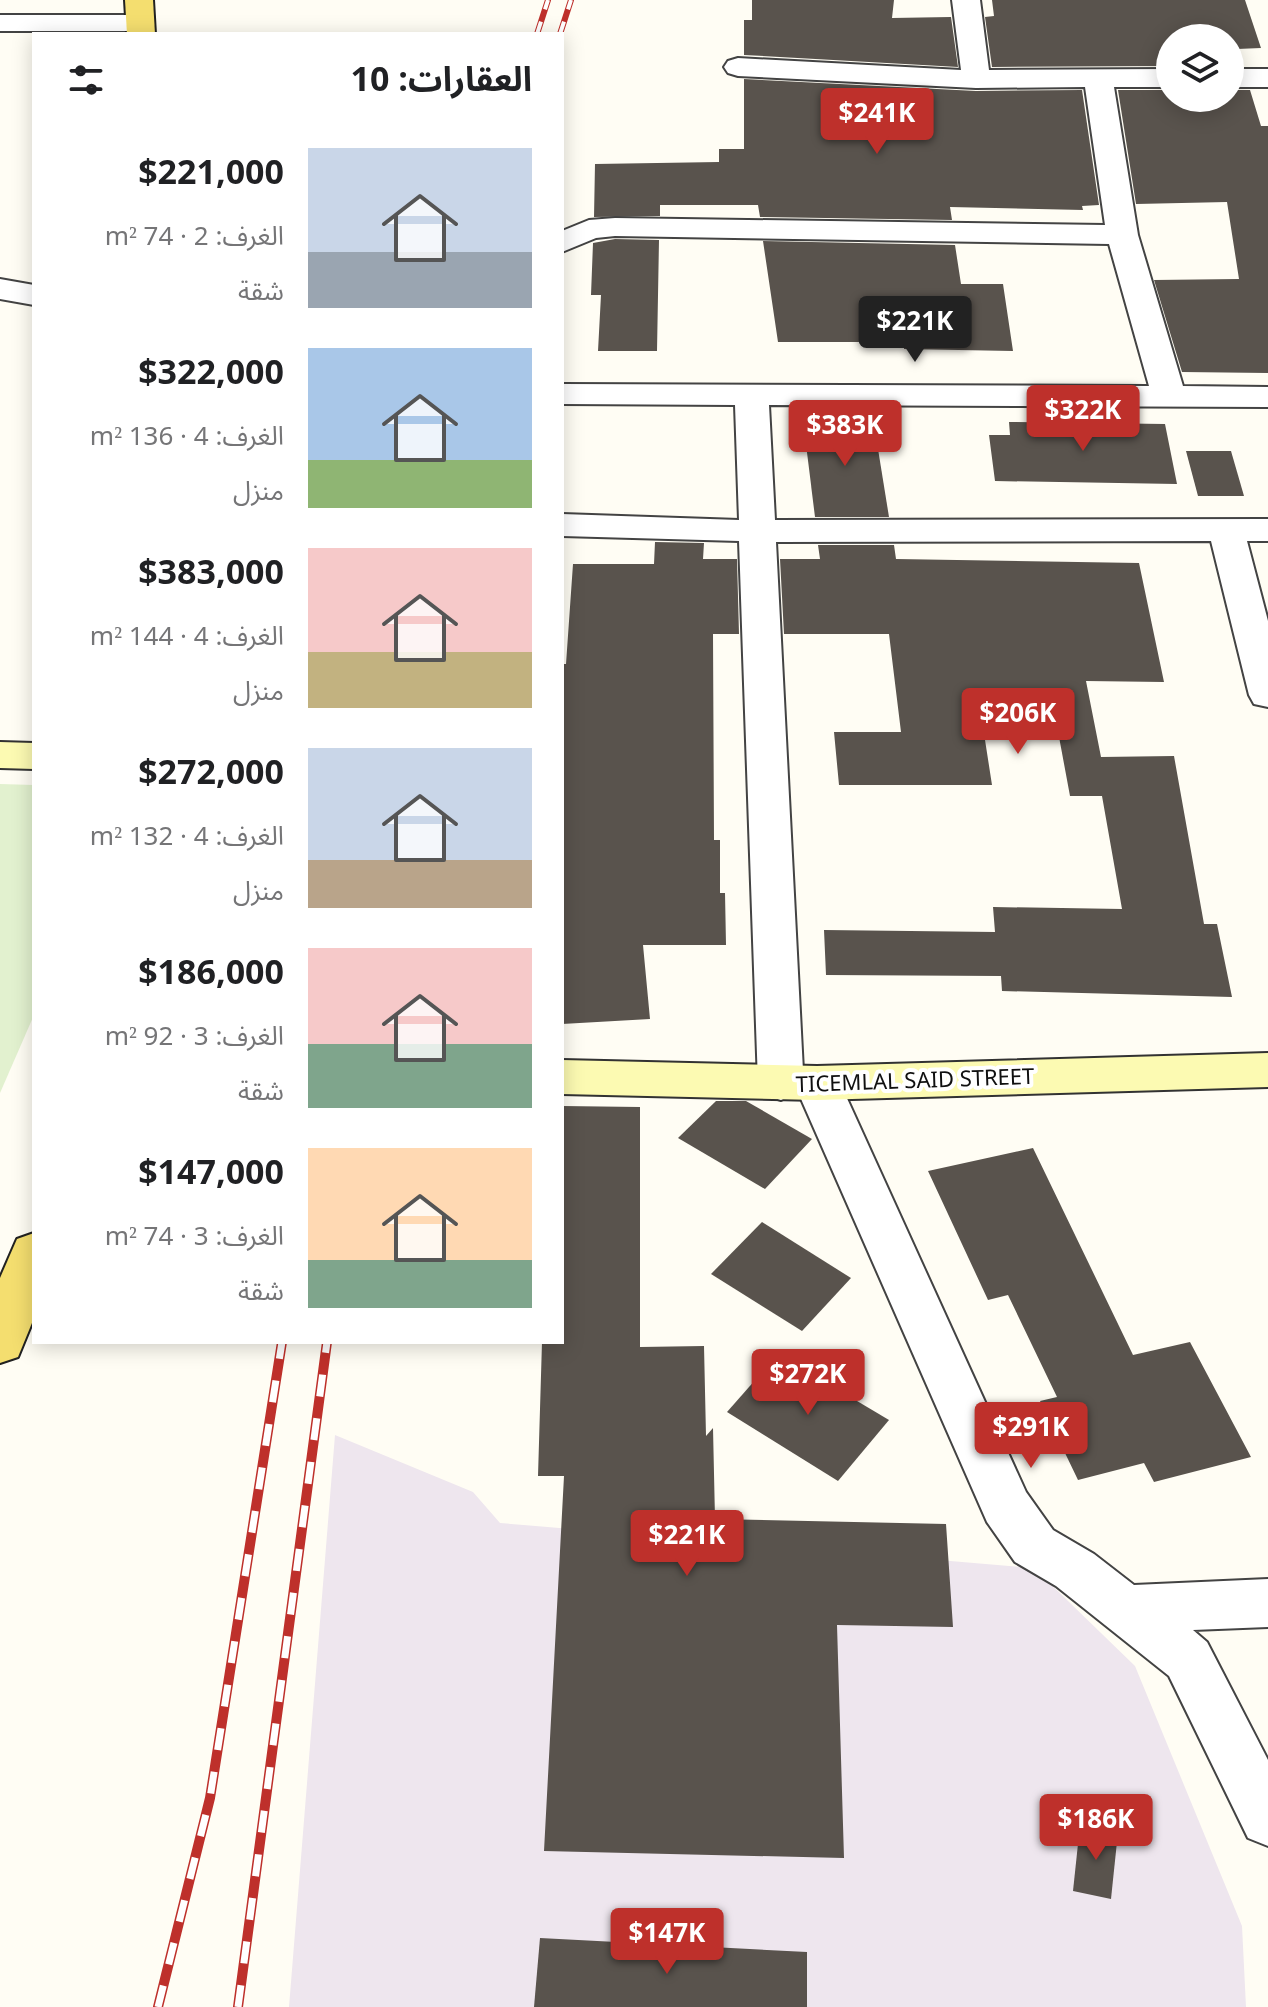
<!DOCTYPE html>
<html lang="ar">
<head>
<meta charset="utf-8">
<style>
	body { margin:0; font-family:Georgia,"Noto Sans Arabic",serif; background:#f2f2f2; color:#202124; direction:rtl; height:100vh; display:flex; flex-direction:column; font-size:30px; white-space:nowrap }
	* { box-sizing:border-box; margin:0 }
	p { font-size:26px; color:#757577 }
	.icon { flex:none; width:44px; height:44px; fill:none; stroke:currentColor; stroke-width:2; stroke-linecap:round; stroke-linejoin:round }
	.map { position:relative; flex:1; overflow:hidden; direction:ltr }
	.panel { position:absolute; left:32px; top:32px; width:532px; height:1312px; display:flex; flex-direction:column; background:#fff; border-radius:0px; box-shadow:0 4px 20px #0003; direction:rtl }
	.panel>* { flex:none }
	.fabs { position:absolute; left:1156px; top:24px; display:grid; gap:16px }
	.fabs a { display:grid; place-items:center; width:88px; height:88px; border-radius:50%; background:#fff; box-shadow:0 4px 20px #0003; font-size:40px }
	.price { position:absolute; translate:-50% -68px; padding:0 18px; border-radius:8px; background:#be302b; color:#fff; font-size:26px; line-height:52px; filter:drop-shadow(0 2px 4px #0008) }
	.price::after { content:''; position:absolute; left:50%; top:48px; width:24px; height:18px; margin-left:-12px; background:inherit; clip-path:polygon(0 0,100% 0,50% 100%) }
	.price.selected { background:#222; color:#fff }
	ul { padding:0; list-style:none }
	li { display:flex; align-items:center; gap:24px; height:200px; padding:0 32px }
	li span { display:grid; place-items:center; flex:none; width:224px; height:160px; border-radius:0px; color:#555 }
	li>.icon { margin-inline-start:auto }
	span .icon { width:96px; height:96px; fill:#fffc; stroke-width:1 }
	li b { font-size:34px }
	h2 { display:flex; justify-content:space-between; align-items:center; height:96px; padding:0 32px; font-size:34px }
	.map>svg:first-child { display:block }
	.industrial { fill:#eee6ee }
	.pitch { fill:#e2f1cf }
	.building { fill:#59534d }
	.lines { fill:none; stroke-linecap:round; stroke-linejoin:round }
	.street-casing { stroke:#434343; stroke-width:4 }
	.secondary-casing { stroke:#323232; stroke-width:4 }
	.primary-casing { stroke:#212121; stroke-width:4 }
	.street { fill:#fff; fill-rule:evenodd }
	.secondary { fill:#fcfab2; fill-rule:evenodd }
	.primary { fill:#f4de6f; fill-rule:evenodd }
	.rail-far1-casing { stroke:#be302b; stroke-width:6 }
	.rail-casing { stroke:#be302b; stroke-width:10 }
	.rail-far1 { stroke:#fff; stroke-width:4; stroke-dasharray:13; stroke-linecap:butt }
	.rail { stroke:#fff; stroke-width:7; stroke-dasharray:22; stroke-linecap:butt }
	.labels { text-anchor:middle; stroke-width:8; stroke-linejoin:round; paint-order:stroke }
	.street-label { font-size:22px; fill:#101010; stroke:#fff }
</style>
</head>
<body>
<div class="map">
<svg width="1268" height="2007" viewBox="0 0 1268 2007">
	<rect width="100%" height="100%" fill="#fffdf4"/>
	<polygon class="industrial" points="335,1435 473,1492 500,1523 1034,1568 1135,1666 1242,1926 1246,2007 289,2007"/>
	<polygon class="pitch" points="0,784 34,785 34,1015 0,1093"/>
	<g class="building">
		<polygon points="752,0 894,0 892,18 951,17 958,67 744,55 744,20 752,20"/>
		<polygon points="992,0 1245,0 1261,48 1237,49 1242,66 1230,66 1230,38 1170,38 1170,66 992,67 985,17 994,16"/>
		<polygon points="744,79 976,91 1082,90 1099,205 1082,206 1083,210 950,207 952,220 760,217 758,205 660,205 660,216 594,217 595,164 719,162 719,149 744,149"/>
		<polygon points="1118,90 1170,90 1170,98 1230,98 1230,90 1250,90 1261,126 1268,126 1268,373 1182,372 1154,280 1239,279 1227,202 1136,204"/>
		<polygon points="615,239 659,240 657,351 598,351 601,295 591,295 593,243"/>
		<polygon points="763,241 955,245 961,284 1003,284 1013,351 904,349 904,342 778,342"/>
		<polygon points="873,418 889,517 815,517 803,420"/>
		<polygon points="1009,422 1165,424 1177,484 995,481 989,435 1010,435"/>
		<polygon points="1186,451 1231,451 1244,496 1198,496"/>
		<polygon points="655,542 704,543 703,559 737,559 739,634 713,634 714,840 720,840 720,893 725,893 726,945 643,945 650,1019 562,1024 562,664 566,664 573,564 654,564"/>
		<polygon points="818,545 894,545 896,559 1139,563 1164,682 1086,681 1101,757 1174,756 1204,924 1217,924 1232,997 1002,991 1001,976 826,975 824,930 995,932 993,907 1122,909 1102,796 1070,796 1057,726 983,727 992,785 839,785 834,732 901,732 889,634 784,634 780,559 820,559"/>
		<polygon points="716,1101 746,1101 812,1139 765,1189 678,1138"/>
		<polygon points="562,1106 640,1107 640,1347 704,1346 706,1436 713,1428 715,1519 946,1524 953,1627 837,1625 844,1858 544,1851 564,1476 538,1476 542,1342 562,1342"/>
		<polygon points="1033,1148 1133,1355 1190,1342 1251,1457 1154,1482 1144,1463 1078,1480 1040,1401 1057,1397 1008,1295 988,1300 928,1171"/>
		<polygon points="762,1222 851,1278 802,1331 711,1274"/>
		<polygon points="778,1354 889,1420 838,1481 727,1412"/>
		<polygon points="1080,1825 1118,1832 1111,1899 1073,1891"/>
		<polygon points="540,1938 807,1952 807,2007 534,2007"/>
	</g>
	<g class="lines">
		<defs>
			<g id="street">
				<polygon points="952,0 980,0 989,70 1170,69 1170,87 1114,87 1138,235 1183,386 1268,387 1268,407 769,405 775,520 1268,519 1268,541 1247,541 1268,621 1268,707 1254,704 1249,695 1211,541 776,542 803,1071 817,1066 833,1071 840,1083 1026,1492 1053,1530 1094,1554 1134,1585 1268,1579 1268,1627 1193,1630 1207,1642 1268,1760 1268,1846 1248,1838 1169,1676 1056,1586 1015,1562 987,1522 798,1092 781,1100 765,1095 758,1083 739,541 562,536 562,514 739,520 735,405 562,404 562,384 1149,386 1109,244 615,236 596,238 562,252 562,231 589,220 615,218 1105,225 1085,87 976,88 738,76 728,73 724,67 728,61 738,58 961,70"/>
				<polygon points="0,15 138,15 148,17 152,23 148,29 138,31 0,31"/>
				<rect x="1230" y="69" width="38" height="18"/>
				<polygon points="0,279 34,285 34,305 0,299"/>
			</g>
			<g id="secondary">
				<polygon points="0,742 34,743 34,769 0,768"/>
				<polygon points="1268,1053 1268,1087 817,1100 562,1094 562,1060 817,1066"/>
			</g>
			<g id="primary">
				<polygon points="125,0 153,0 155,34 127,34"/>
				<polygon points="34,1233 34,1318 18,1357 0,1363 0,1278 17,1239"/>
			</g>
		</defs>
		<use href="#street" class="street-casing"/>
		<use href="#secondary" class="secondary-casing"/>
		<use href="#primary" class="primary-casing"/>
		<use href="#street" class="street"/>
		<use href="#secondary" class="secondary"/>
		<use href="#primary" class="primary"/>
		<defs>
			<g id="rail-far1">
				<polyline points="537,34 548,0"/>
				<polyline points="560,34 571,0"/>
			</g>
			<g id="rail">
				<polyline points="158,2007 210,1798 282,1342"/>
				<polyline points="238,2007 327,1342"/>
			</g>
		</defs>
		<use href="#rail-far1" class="rail-far1-casing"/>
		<use href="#rail" class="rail-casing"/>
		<use href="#rail-far1" class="rail-far1"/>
		<use href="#rail" class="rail"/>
	</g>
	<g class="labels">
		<g class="street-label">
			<text transform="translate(915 1080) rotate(-2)" y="8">TICEMLAL SAID STREET</text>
		</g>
	</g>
</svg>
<div class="fabs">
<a><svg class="icon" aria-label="layers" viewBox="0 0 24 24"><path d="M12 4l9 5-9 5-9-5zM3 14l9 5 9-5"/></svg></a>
</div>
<b class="price" style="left:877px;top:156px">$241K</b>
<b class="price selected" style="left:915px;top:364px">$221K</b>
<b class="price" style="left:1083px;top:453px">$322K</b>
<b class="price" style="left:845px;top:468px">$383K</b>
<b class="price" style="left:1018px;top:756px">$206K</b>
<b class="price" style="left:808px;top:1417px">$272K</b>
<b class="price" style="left:1031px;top:1470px">$291K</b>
<b class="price" style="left:687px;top:1578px">$221K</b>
<b class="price" style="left:1096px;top:1862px">$186K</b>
<b class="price" style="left:667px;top:1976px">$147K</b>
<section class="panel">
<h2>العقارات: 10<svg class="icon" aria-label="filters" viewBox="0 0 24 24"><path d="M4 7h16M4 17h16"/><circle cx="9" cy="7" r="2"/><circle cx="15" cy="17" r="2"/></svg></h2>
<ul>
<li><span style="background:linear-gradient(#c9d6e8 65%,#9aa5b1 0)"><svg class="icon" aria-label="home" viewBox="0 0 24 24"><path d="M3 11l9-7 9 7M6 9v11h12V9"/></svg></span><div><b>$221,000</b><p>الغرف: 2 · 74 m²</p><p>شقة</p></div></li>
<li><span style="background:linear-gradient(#a9c7e8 70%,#8fb573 0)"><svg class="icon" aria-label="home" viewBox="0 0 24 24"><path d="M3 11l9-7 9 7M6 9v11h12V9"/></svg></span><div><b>$322,000</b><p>الغرف: 4 · 136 m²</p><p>منزل</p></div></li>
<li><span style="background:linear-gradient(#f6c9c9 65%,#c2b280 0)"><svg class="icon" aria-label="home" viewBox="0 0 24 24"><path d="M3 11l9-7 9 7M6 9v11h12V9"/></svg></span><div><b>$383,000</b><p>الغرف: 4 · 144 m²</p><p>منزل</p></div></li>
<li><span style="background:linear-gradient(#c9d6e8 70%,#b9a48a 0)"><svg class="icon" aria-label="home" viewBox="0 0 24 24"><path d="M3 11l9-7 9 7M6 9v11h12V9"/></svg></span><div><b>$272,000</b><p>الغرف: 4 · 132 m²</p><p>منزل</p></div></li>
<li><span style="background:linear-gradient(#f6c9c9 60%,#7fa58c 0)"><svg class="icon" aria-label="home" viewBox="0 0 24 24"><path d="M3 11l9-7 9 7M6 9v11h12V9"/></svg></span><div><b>$186,000</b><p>الغرف: 3 · 92 m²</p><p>شقة</p></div></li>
<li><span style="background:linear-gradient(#ffd9b3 70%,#7fa58c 0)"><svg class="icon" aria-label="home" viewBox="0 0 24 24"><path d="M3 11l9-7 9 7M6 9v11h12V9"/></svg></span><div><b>$147,000</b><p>الغرف: 3 · 74 m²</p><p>شقة</p></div></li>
</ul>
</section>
</div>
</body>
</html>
